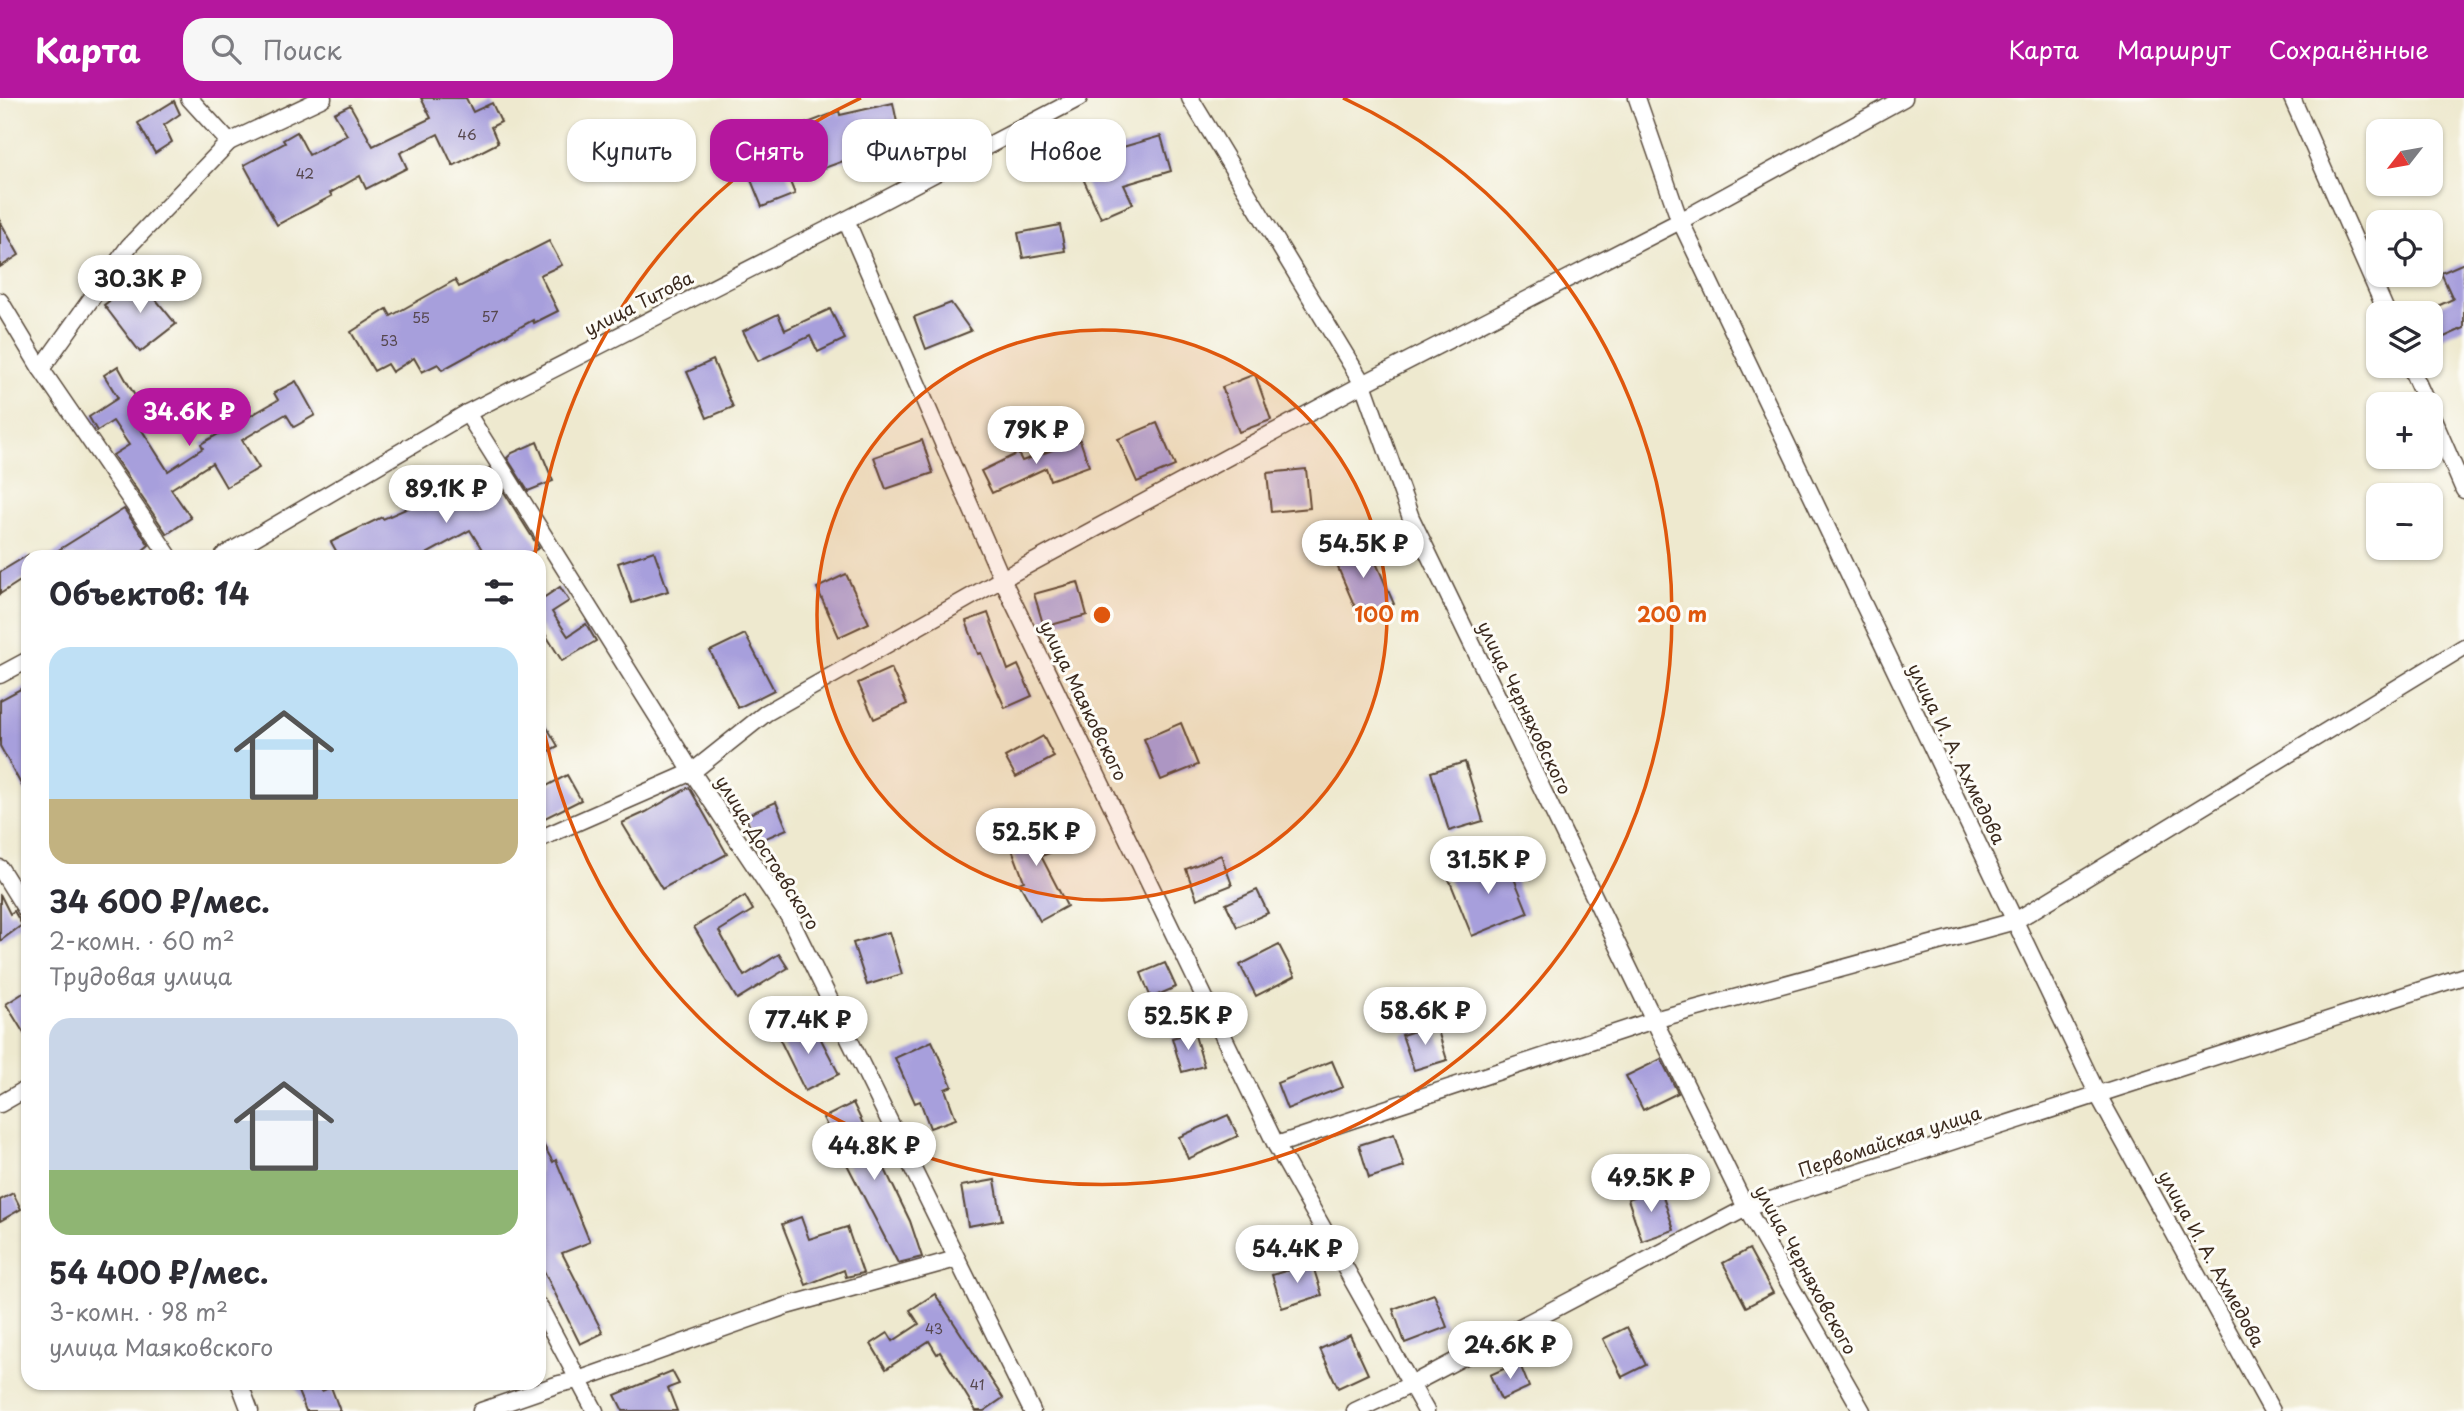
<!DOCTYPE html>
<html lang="ru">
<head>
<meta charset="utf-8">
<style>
	body { margin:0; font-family:"Playpen Sans",sans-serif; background:#f7f7f7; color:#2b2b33; height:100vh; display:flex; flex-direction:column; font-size:26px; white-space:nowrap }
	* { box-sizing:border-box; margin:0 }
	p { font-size:23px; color:#7c7c81 }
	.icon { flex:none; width:38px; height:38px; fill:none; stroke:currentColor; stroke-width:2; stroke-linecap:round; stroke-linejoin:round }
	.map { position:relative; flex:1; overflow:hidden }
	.side { position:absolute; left:21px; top:452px; width:525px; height:840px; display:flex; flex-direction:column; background:#fff; border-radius:21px; box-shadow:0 2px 5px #0004 }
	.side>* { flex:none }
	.hud { position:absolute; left:567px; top:21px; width:665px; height:63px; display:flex; gap:14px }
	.needle { width:46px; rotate:239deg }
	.buttons { position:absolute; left:2366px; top:21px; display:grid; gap:14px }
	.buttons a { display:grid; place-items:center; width:77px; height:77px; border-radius:14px; background:#fff; box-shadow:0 2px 5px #0004; font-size:35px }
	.price { position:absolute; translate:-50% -60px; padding:0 16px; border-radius:24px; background:#fff; color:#222; font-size:23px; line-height:46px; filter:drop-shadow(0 2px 4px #0008) }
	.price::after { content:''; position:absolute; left:50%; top:42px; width:21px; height:16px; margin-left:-10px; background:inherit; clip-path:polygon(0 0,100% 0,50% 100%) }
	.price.current { background:#b5179e; color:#fff }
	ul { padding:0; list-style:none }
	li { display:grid; align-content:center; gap:14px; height:371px; padding:0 28px }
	li span { display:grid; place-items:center; height:217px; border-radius:21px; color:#555 }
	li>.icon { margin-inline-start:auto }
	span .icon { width:126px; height:126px; fill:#fffc; stroke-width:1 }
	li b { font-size:30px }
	h2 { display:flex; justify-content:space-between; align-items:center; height:84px; padding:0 28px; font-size:30px }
	.pill { padding:0 24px; border-radius:21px; background:#fff; box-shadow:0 2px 5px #0004; font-size:24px; line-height:63px }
	.pill.current { background:#b5179e; color:#fff }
	header { display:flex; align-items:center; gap:42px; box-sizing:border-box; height:98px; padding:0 35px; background:#b5179e; color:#fff }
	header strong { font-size:33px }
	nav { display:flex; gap:38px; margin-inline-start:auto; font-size:24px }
	.search { width:490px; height:63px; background:#f7f7f7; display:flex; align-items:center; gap:18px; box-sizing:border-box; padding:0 24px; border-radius:21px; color:#7c7c81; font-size:26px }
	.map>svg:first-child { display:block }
	.building { fill:#a79fdc }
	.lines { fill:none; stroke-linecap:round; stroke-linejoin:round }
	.street-casing { stroke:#564739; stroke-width:19 }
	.street { stroke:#fff; stroke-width:16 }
	.ring { fill:none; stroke:#df570d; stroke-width:3.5 }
	.labels { text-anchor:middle; stroke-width:6; stroke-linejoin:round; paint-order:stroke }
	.number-label { font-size:14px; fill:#56474e }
	.street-label { font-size:18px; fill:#3b2a1e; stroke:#fdfcf7 }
	.centre { fill:#df570d; stroke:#fdfcf7; stroke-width:3.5 }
	.ring-label { font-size:21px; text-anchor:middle; font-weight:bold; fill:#df570d; stroke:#fdfcf7; stroke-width:6; stroke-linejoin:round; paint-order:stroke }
</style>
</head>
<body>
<header>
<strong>Карта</strong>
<div class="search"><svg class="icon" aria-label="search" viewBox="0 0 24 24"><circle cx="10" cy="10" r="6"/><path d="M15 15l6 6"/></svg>Поиск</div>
<nav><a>Карта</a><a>Маршрут</a><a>Сохранённые</a></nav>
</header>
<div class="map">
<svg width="2464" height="1313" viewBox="0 0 2464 1313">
	<rect width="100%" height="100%" fill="#fdfcf7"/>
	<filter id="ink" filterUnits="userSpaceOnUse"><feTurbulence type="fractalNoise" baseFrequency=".0143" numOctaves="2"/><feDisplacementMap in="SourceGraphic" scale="14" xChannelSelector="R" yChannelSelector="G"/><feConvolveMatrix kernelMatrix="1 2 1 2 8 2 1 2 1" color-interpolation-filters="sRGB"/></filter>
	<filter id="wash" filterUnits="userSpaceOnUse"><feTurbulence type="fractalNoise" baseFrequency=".00686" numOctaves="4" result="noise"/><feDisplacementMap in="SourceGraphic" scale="28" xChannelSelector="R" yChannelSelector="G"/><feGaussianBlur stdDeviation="1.57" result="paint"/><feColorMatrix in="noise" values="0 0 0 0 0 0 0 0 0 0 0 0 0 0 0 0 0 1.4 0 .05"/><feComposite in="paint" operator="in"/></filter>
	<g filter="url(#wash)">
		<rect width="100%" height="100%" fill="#eee9cf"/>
		<g id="blocks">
			<g class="building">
				<polygon points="421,0 466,0 473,14 492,5 501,24 491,29 498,45 453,68 438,36 400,55 407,70 366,91 360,78 330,95 332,98 277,127 244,67 285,45 283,42 297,34 309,57 347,37 334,15 350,7 373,48 431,20"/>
				<polygon points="174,3 180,16 164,27 172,44 155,55 138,25"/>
				<polygon points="893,5 906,68 870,75 865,55 819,72 802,27 839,13 840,17"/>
				<polygon points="1102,37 1109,53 1161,38 1171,73 1124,87 1133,106 1101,120 1070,52"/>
				<polygon points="775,47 795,96 762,109 742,60"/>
				<polygon points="0,123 19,157 0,169"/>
				<polygon points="1060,127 1065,153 1023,160 1018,135"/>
				<polygon points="549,143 562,167 540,177 558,213 534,225 533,222 442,272 438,266 422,274 414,260 392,274 387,266 374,273 351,234 387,211 391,218 455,182 459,189"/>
				<polygon points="2464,165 2464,230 2431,245 2431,211 2453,201 2441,175"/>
				<polygon points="139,181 176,226 140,254 104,207"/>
				<polygon points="951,205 971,233 926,251 914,219"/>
				<polygon points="830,211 845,241 818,254 810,238 758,263 743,233 778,216 785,232"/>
				<polygon points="713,262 733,309 707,320 687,274"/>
				<polygon points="118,268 139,305 129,312 168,373 203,350 201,346 278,302 274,295 296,283 315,317 294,329 286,316 242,342 259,370 226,389 212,365 171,391 191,420 167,436 113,357 129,347 113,323 97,333 89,319 118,300 104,277"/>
				<polygon points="1255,276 1271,322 1239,334 1222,289"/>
				<polygon points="1157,325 1175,368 1137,384 1118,341"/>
				<polygon points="922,342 933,375 886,391 874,359"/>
				<polygon points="1080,342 1089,368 1050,382 1046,370 992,395 981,373 1018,355 1022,363"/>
				<polygon points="537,344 553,383 528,393 507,360 512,355"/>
				<polygon points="489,370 539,450 524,458 486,458 470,432 423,458 339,458 331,444 382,419 383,421 431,400 463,382 465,385"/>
				<polygon points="1306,371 1310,410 1271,414 1267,375"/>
				<polygon points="124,411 149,447 136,458 49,458"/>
				<polygon points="1367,444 1394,506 1360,521 1333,458"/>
				<polygon points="654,453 668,493 632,505 618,465"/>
				<polygon points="28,457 28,478 0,496 0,474"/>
				<polygon points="846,476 869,525 839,539 817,490"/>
				<polygon points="1078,484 1087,517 1044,529 1034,496"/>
				<polygon points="560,489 569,503 552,514 568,538 586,526 596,543 562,563 539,526 539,494 543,500"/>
				<polygon points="988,515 1008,572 1018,567 1032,598 1005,610 981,555 978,556 966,523"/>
				<polygon points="745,536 774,592 738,610 710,553"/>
				<polygon points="891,570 907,606 874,621 858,585"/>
				<polygon points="28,587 28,699 0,648 0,602"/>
				<polygon points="539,616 558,648 539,658"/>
				<polygon points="1181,625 1198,667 1161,682 1144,641"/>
				<polygon points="1043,638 1054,659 1016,679 1005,659"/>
				<polygon points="1465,664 1483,723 1449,733 1431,674"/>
				<polygon points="567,677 581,702 539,723 539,692"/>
				<polygon points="689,689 727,756 662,791 622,725 646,714"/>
				<polygon points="776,704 787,731 757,744 745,718"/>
				<polygon points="1043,721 1055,753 1041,758 1067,808 1040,823 1019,785 1024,783 1006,735"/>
				<polygon points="1221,757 1232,787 1197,801 1186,771"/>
				<polygon points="1505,758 1528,815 1472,838 1449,781"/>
				<polygon points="1257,792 1268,815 1237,829 1226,806"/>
				<polygon points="0,796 10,816 14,813 22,827 0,843"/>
				<polygon points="745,798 753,812 719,833 744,878 779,856 788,870 737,901 694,829"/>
				<polygon points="889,834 902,876 867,887 853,845"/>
				<polygon points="1279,847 1295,878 1256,898 1240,867"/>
				<polygon points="1165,865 1176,889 1151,900 1141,875"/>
				<polygon points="28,892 28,942 6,906"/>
				<polygon points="812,924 839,976 805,993 778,938"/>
				<polygon points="1436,926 1447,962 1414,972 1402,937"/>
				<polygon points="1194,934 1204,968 1182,974 1172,940"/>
				<polygon points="932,943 952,988 945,991 956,1021 930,1030 920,1003 915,1005 895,960"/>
				<polygon points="1661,961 1678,995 1643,1012 1626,978"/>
				<polygon points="1332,963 1343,989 1287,1011 1277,985"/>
				<polygon points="853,1005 910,1123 922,1159 898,1165 823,1020"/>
				<polygon points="1228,1017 1238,1038 1188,1061 1179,1039"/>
				<polygon points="1394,1036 1404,1069 1369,1080 1359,1047"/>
				<polygon points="539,1039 553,1064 556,1062 590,1144 562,1155 603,1235 580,1246 539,1163"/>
				<polygon points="995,1082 1002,1122 968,1128 961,1088"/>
				<polygon points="1660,1090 1674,1132 1642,1143 1628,1101"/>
				<polygon points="13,1095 21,1111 0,1123 0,1102"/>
				<polygon points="801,1119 809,1141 847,1129 863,1175 846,1179 844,1172 806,1187 782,1126"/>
				<polygon points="1749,1151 1773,1195 1746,1209 1723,1165"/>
				<polygon points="1312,1165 1322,1197 1282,1210 1272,1177"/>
				<polygon points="935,1196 1003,1300 984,1313 976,1313 940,1254 937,1256 929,1243 886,1271 871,1246 888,1235 893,1243 919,1226 910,1212"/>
				<polygon points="1434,1196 1447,1229 1405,1245 1393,1211"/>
				<polygon points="1627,1229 1646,1267 1622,1279 1603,1241"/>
				<polygon points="1350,1237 1368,1276 1338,1290 1320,1251"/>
				<polygon points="1519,1264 1529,1289 1501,1302 1490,1277"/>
				<polygon points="672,1273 679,1286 668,1290 677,1313 623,1313 615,1297"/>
				<polygon points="294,1284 318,1284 322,1293 331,1289 340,1313 306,1313"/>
			</g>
		</g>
	</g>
	<g filter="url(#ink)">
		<use href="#blocks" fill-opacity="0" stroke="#564739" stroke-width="2"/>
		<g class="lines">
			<defs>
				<g id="street">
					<polyline points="189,0 229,44"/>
					<polyline points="1190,0 1363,286 1411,420 1654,922 1746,1110 1862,1313"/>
					<polyline points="1637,0 1678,118 2098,997 2272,1313"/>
					<polyline points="2292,0 2387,215"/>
					<polyline points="846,122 1002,481 1276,1047 1426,1313"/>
					<polyline points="0,203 41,271 169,458"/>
					<polyline points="2410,268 2427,306"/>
					<polyline points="41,271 129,148 229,44 323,0"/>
					<polyline points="467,315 692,674 789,819 1032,1313"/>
					<polyline points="2431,316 2464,392"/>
					<polyline points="223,458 467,315 846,122 1079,0"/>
					<polyline points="0,577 28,562"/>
					<polyline points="539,741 692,674 766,615 1002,481 1363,286 1680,123 1904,0"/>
					<polyline points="0,770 28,815"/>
					<polyline points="0,1006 28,990"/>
					<polyline points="1276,1047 1654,922 2015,823 2464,549"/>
					<polyline points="539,1208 595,1313"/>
					<polyline points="239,1284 250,1313"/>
					<polyline points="481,1313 559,1286 578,1282 786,1208 956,1161"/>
					<polyline points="1355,1313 1410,1287 1746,1110 2464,878"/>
				</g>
			</defs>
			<use href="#street" class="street-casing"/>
			<use href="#street" class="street"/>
		</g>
	</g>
	<circle cx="1102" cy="517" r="285" fill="#df570d" fill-opacity=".12"/>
	<g class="ring">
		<circle cx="1102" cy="517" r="285"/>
		<path d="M535 457A570 570 0 0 1 861 0M1343 0A570 570 0 1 1 539 606"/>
	</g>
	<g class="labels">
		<g class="number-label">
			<text x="467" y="42">46</text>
			<text x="305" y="81">42</text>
			<text x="490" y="224">57</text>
			<text x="421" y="225">55</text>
			<text x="389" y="248">53</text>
			<text x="934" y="1236">43</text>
			<text x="977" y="1292">41</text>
		</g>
		<g class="street-label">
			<text transform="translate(639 206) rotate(-27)" y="6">улица Титова</text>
			<text transform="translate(1083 603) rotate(64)" y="6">улица Маяковского</text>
			<text transform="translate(1524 610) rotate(64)" y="6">улица Черняховского</text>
			<text transform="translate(1956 656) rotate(64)" y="6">улица И. А. Ахмедова</text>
			<text transform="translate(767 755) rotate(58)" y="6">улица Достоевского</text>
			<text transform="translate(1890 1044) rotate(-18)" y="6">Первомайская улица</text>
			<text transform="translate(2211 1161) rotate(61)" y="6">улица И. А. Ахмедова</text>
			<text transform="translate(1805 1172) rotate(61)" y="6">улица Черняховского</text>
		</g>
	</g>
	<circle cx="1102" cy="517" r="10" class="centre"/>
	<g class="ring-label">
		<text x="1387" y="524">100 m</text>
		<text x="1672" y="524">200 m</text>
	</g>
</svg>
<div class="buttons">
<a><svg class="needle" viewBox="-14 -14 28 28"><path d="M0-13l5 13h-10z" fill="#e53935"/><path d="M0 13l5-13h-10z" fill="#7c7c81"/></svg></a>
<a><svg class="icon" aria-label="locate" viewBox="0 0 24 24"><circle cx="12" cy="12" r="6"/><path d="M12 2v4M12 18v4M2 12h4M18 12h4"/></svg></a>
<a><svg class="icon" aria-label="layers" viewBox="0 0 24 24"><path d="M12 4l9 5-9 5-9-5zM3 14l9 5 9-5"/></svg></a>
<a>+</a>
<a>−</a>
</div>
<b class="price" style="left:140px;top:217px">30.3K ₽</b>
<b class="price current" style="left:189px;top:350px">34.6K ₽</b>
<b class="price" style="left:1036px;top:368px">79K ₽</b>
<b class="price" style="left:446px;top:427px">89.1K ₽</b>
<b class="price" style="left:1363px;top:482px">54.5K ₽</b>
<b class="price" style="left:1036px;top:770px">52.5K ₽</b>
<b class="price" style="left:1488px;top:798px">31.5K ₽</b>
<b class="price" style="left:1425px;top:949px">58.6K ₽</b>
<b class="price" style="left:1188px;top:954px">52.5K ₽</b>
<b class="price" style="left:808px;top:958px">77.4K ₽</b>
<b class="price" style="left:874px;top:1084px">44.8K ₽</b>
<b class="price" style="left:1651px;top:1116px">49.5K ₽</b>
<b class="price" style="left:1297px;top:1187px">54.4K ₽</b>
<b class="price" style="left:1510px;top:1283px">24.6K ₽</b>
<div class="hud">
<a class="pill">Купить</a>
<a class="pill current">Снять</a>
<a class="pill">Фильтры</a>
<a class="pill">Новое</a>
</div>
<section class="side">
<h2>Объектов: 14<svg class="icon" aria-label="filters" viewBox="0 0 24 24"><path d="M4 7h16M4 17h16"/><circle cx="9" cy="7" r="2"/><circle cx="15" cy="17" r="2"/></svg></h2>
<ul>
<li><span style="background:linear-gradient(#bfe0f5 70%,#c2b280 0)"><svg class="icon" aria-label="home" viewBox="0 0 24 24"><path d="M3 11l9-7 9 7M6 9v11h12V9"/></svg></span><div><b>34 600 ₽/мес.</b><p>2-комн. · 60 m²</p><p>Трудовая улица</p></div></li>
<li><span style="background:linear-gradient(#c9d6e8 70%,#8fb573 0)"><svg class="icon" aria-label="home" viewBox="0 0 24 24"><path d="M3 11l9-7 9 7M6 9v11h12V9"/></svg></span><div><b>54 400 ₽/мес.</b><p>3-комн. · 98 m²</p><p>улица Маяковского</p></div></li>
</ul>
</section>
</div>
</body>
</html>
